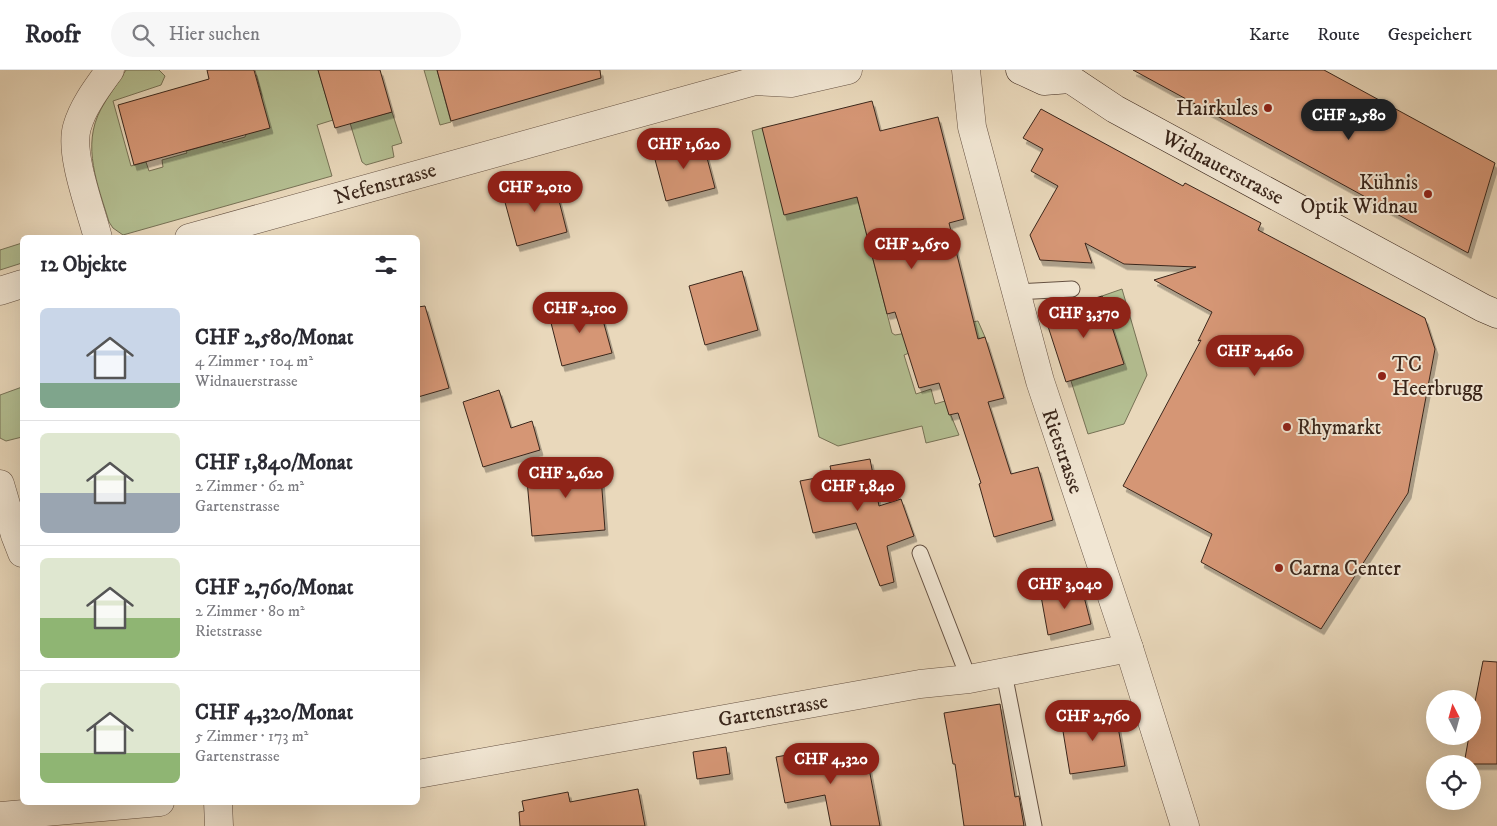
<!DOCTYPE html>
<html lang="de">
<head>
<meta charset="utf-8">
<style>
	body { margin:0; font-family:"IM FELL DW Pica",serif; background:#f7f7f7; color:#2b2b33; height:100vh; display:flex; flex-direction:column; font-size:19px; white-space:nowrap }
	* { box-sizing:border-box; margin:0 }
	p { font-size:16px; color:#7c7c81 }
	.icon { flex:none; width:28px; height:28px; fill:none; stroke:currentColor; stroke-width:2; stroke-linecap:round; stroke-linejoin:round }
	.map { position:relative; flex:1; overflow:hidden }
	.drawer { position:absolute; left:20px; top:165px; width:400px; height:570px; display:flex; flex-direction:column; background:#fff; border-radius:8px; box-shadow:0 5px 20px #0002 }
	.drawer>* { flex:none }
	.needle { width:32px; rotate:354deg }
	.controls { position:absolute; left:1426px; top:620px; display:grid; gap:10px }
	.controls a { display:grid; place-items:center; width:55px; height:55px; border-radius:50%; background:#fff; box-shadow:0 5px 20px #0002; font-size:25px }
	.price { position:absolute; translate:-50% -42px; padding:0 11px; border-radius:18px; background:#8f2418; color:#fff; font-size:16px; line-height:32px; filter:drop-shadow(0 1px 2px #0008) }
	.price::after { content:''; position:absolute; left:50%; top:30px; width:15px; height:11px; margin-left:-8px; background:inherit; clip-path:polygon(0 0,100% 0,50% 100%) }
	.price.selected { background:#222; color:#fff }
	ul { padding:0; list-style:none }
	li { display:flex; align-items:center; gap:15px; height:125px; padding:0 20px }
	li+li { border-top:1px solid #e1e1e2 }
	li span { display:grid; place-items:center; flex:none; width:140px; height:100px; border-radius:8px; color:#555 }
	li>.icon { margin-inline-start:auto }
	span .icon { width:60px; height:60px; fill:#fffc; stroke-width:1 }
	li b { font-size:21px }
	h2 { display:flex; justify-content:space-between; align-items:center; height:60px; padding:0 20px; font-size:21px }
	header { display:flex; align-items:center; gap:30px; box-sizing:border-box; height:70px; padding:0 25px; background:#fff; border-bottom:1px solid #e1e1e2 }
	header strong { font-size:24px }
	nav { display:flex; gap:28px; margin-inline-start:auto; font-size:18px }
	.search { width:350px; height:45px; background:#f7f7f7; display:flex; align-items:center; gap:12px; box-sizing:border-box; padding:0 18px; border-radius:28px; color:#7c7c81; font-size:19px }
	.map>svg:first-child { display:block }
	.green { fill:#b4bf92; stroke:#777256 }
	.building { fill:#d59675; stroke:#3a261b; filter:url(#shadow) }
	.lines { fill:none; stroke-linecap:round; stroke-linejoin:round }
	.lane-casing { stroke:#665243; stroke-width:17 }
	.street-casing { stroke:#665243; stroke-width:29 }
	.secondary-casing { stroke:#3a261b; stroke-width:29 }
	.lane { stroke:#f1e6d3; stroke-width:15 }
	.street { stroke:#f1e6d3; stroke-width:28 }
	.secondary { stroke:#f1e6d3; stroke-width:28 }
	.poi-dot { fill:#8f2418; stroke:#f1e6d3; stroke-width:2 }
	.labels { text-anchor:middle; stroke-width:4; stroke-linejoin:round; paint-order:stroke }
	.poi-label { font-size:21px; fill:#3a261b; stroke:#f1e6d3; text-anchor:start }
	.street-label { font-size:21px; fill:#3a261b; stroke:#f1e6d3 }
</style>
</head>
<body>
<header>
<strong>Roofr</strong>
<div class="search"><svg class="icon" aria-label="search" viewBox="0 0 24 24"><circle cx="10" cy="10" r="6"/><path d="M15 15l6 6"/></svg>Hier suchen</div>
<nav><a>Karte</a><a>Route</a><a>Gespeichert</a></nav>
</header>
<div class="map">
<svg width="1497" height="756" viewBox="0 0 1497 756">
	<defs>
		<filter id="shadow"><feDropShadow dx="3" dy="5.5" stdDeviation="0" flood-color="#0004"/></filter>
	</defs>
	<rect width="100%" height="100%" fill="#e9d8bb"/>
	<filter id="stains"><feTurbulence type="fractalNoise" baseFrequency=".004" numOctaves="4"/><feColorMatrix values="0 0 0 0 .2 0 0 0 0 .09 0 0 0 0 .02 0 0 0 .5 -.17"/></filter>
	<radialGradient id="worn" r=".72"><stop offset=".6" stop-color="#630" stop-opacity="0"/><stop offset="1" stop-color="#630" stop-opacity=".3"/></radialGradient>
	<g class="green">
		<path d="M126,0H159L165,6L161,15L113,31L131,96L146,92L149,101L163,97L162,90L187,83L186,81L222,71L223,73L245,67L262,26L255,0H318L333,50L317,55L332,106L123,165L113,158L109,152C98,115 81,76 101,39C108,26 118,13 126,0Z"/>
		<polygon points="424,0 437,0 451,52 440,55"/>
		<polygon points="392,42 402,73 392,76 394,87 366,95 362,92 350,53"/>
		<polygon points="762,58 857,127 892,263 895,265 978,251 985,267 915,289 912,282 904,285 916,324 931,319 935,334 945,331 959,365 926,373 922,356 838,376 819,367 752,61"/>
		<polygon points="22,173 22,193 0,200 0,180"/>
		<polygon points="1122,219 1147,305 1124,354 1088,364 1071,311 1123,294 1102,226"/>
		<polygon points="22,317 22,367 6,371 0,368 0,325"/>
	</g>
	<g class="building">
		<polygon points="207,0 254,0 270,58 134,95 118,35 209,9"/>
		<polygon points="318,0 380,0 392,42 335,58"/>
		<polygon points="437,0 600,0 601,8 451,51"/>
		<polygon points="1133,0 1324,0 1495,93 1468,183"/>
		<polygon points="872,31 880,61 938,47 964,149 949,153 978,269 985,267 1004,328 988,332 1011,404 1038,397 1053,450 994,467 979,414 981,413 958,343 949,345 939,313 919,318 895,242 887,244 857,127 784,145 762,58"/>
		<polygon points="1041,39 1183,116 1185,113 1261,153 1258,160 1425,248 1435,279 1408,423 1321,559 1201,492 1212,464 1123,416 1201,270 1198,271 1212,242 1154,210 1196,197 1124,194 1085,173 1092,193 1040,190 1030,165 1058,116 1031,101 1043,79 1023,68"/>
		<polygon points="702,69 715,118 666,131 653,82"/>
		<polygon points="554,111 567,162 517,176 503,125"/>
		<polygon points="742,201 758,260 705,275 689,216"/>
		<polygon points="1102,226 1124,294 1066,312 1044,244"/>
		<polygon points="598,232 612,283 562,296 549,245"/>
		<polygon points="425,236 449,318 418,327 418,237"/>
		<polygon points="499,320 511,358 532,351 540,380 483,397 463,332"/>
		<polygon points="870,389 879,436 901,429 914,466 887,476 894,512 880,516 856,453 813,463 800,411 832,405 830,396"/>
		<polygon points="600,393 605,460 532,466 526,399"/>
		<polygon points="1081,515 1091,554 1048,565 1041,526"/>
		<polygon points="1483,591 1497,592 1497,694 1464,694 1469,666 1472,666 1472,647"/>
		<polygon points="1000,634 1015,727 1019,726 1024,756 964,756 955,694 953,694 944,643"/>
		<polygon points="1115,640 1125,696 1070,704 1061,649"/>
		<polygon points="843,675 846,692 867,688 880,756 831,756 825,725 785,733 776,687"/>
		<polygon points="726,677 730,704 697,709 693,682"/>
		<polygon points="638,719 645,756 520,756 519,742 524,741 522,731 568,722 570,732"/>
	</g>
	<g class="lines">
		<defs>
			<g id="lane">
				<polyline points="1016,222 1072,219"/>
				<polyline points="920,483 969,609"/>
				<polyline points="1004,603 1034,756"/>
			</g>
			<g id="street">
				<polyline points="966,0 972,57 1040,311 1129,578 1185,756"/>
				<path d="M98,168C91,140 69,84 77,57C83,36 97,18 110,0"/>
				<polyline points="189,168 755,11 791,13 848,0"/>
				<polyline points="0,221 22,214"/>
				<polyline points="0,414 15,465 22,483"/>
				<polyline points="418,704 920,614 969,609 1129,578"/>
				<polyline points="218,732 219,756"/>
				<polyline points="0,746 160,732"/>
			</g>
			<g id="secondary">
				<polyline points="1020,0 1044,11 1070,9"/>
				<polyline points="1065,0 1070,9 1115,39 1483,238 1497,244"/>
			</g>
		</defs>
		<use href="#lane" class="lane-casing"/>
		<use href="#street" class="street-casing"/>
		<use href="#secondary" class="secondary-casing"/>
		<use href="#lane" class="lane"/>
		<use href="#street" class="street"/>
		<use href="#secondary" class="secondary"/>
	</g>
	<g class="poi-dot">
		<circle cx="1268" cy="38" r="5"/>
		<circle cx="1428" cy="124" r="5"/>
		<circle cx="1382" cy="306" r="5"/>
		<circle cx="1287" cy="357" r="5"/>
		<circle cx="1279" cy="498" r="5"/>
	</g>
	<g class="labels">
		<g class="poi-label">
			<text x="1258" y="45" text-anchor="end">Hairkules</text>
			<text x="1418" y="119" text-anchor="end">Kühnis<tspan x="1418" dy="24">Optik Widnau</tspan></text>
			<text x="1392" y="301">TC<tspan x="1392" dy="24">Heerbrugg</tspan></text>
			<text x="1297" y="364">Rhymarkt</text>
			<text x="1289" y="505">Carna Center</text>
		</g>
		<g class="street-label">
			<text transform="translate(1223 97) rotate(28)" y="7">Widnauerstrasse</text>
			<text transform="translate(385 113) rotate(-16)" y="7">Nefenstrasse</text>
			<text transform="translate(1063 381) rotate(71)" y="7">Rietstrasse</text>
			<text transform="translate(773 640) rotate(-10)" y="7">Gartenstrasse</text>
		</g>
	</g>
	<rect width="100%" height="100%" filter="url(#stains)"/>
	<rect width="100%" height="100%" fill="url(#worn)"/>
</svg>
<div class="controls">
<a><svg class="needle" viewBox="-14 -14 28 28"><path d="M0-13l5 13h-10z" fill="#e53935"/><path d="M0 13l5-13h-10z" fill="#7c7c81"/></svg></a>
<a><svg class="icon" aria-label="locate" viewBox="0 0 24 24"><circle cx="12" cy="12" r="6"/><path d="M12 2v4M12 18v4M2 12h4M18 12h4"/></svg></a>
</div>
<b class="price selected" style="left:1349px;top:71px">CHF 2,580</b>
<b class="price" style="left:684px;top:100px">CHF 1,620</b>
<b class="price" style="left:535px;top:143px">CHF 2,010</b>
<b class="price" style="left:912px;top:200px">CHF 2,650</b>
<b class="price" style="left:580px;top:264px">CHF 2,100</b>
<b class="price" style="left:1084px;top:269px">CHF 3,370</b>
<b class="price" style="left:1255px;top:307px">CHF 2,460</b>
<b class="price" style="left:566px;top:429px">CHF 2,620</b>
<b class="price" style="left:858px;top:442px">CHF 1,840</b>
<b class="price" style="left:1065px;top:540px">CHF 3,040</b>
<b class="price" style="left:1093px;top:672px">CHF 2,760</b>
<b class="price" style="left:831px;top:715px">CHF 4,320</b>
<section class="drawer">
<h2>12 Objekte<svg class="icon" aria-label="filters" viewBox="0 0 24 24"><path d="M4 7h16M4 17h16"/><circle cx="9" cy="7" r="2"/><circle cx="15" cy="17" r="2"/></svg></h2>
<ul>
<li><span style="background:linear-gradient(#c9d6e8 75%,#7fa58c 0)"><svg class="icon" aria-label="home" viewBox="0 0 24 24"><path d="M3 11l9-7 9 7M6 9v11h12V9"/></svg></span><div><b>CHF 2,580/Monat</b><p>4 Zimmer · 104 m²</p><p>Widnauerstrasse</p></div></li>
<li><span style="background:linear-gradient(#dfe7d0 60%,#9aa5b1 0)"><svg class="icon" aria-label="home" viewBox="0 0 24 24"><path d="M3 11l9-7 9 7M6 9v11h12V9"/></svg></span><div><b>CHF 1,840/Monat</b><p>2 Zimmer · 62 m²</p><p>Gartenstrasse</p></div></li>
<li><span style="background:linear-gradient(#dfe7d0 60%,#8fb573 0)"><svg class="icon" aria-label="home" viewBox="0 0 24 24"><path d="M3 11l9-7 9 7M6 9v11h12V9"/></svg></span><div><b>CHF 2,760/Monat</b><p>2 Zimmer · 80 m²</p><p>Rietstrasse</p></div></li>
<li><span style="background:linear-gradient(#dfe7d0 70%,#8fb573 0)"><svg class="icon" aria-label="home" viewBox="0 0 24 24"><path d="M3 11l9-7 9 7M6 9v11h12V9"/></svg></span><div><b>CHF 4,320/Monat</b><p>5 Zimmer · 173 m²</p><p>Gartenstrasse</p></div></li>
</ul>
</section>
</div>
</body>
</html>
